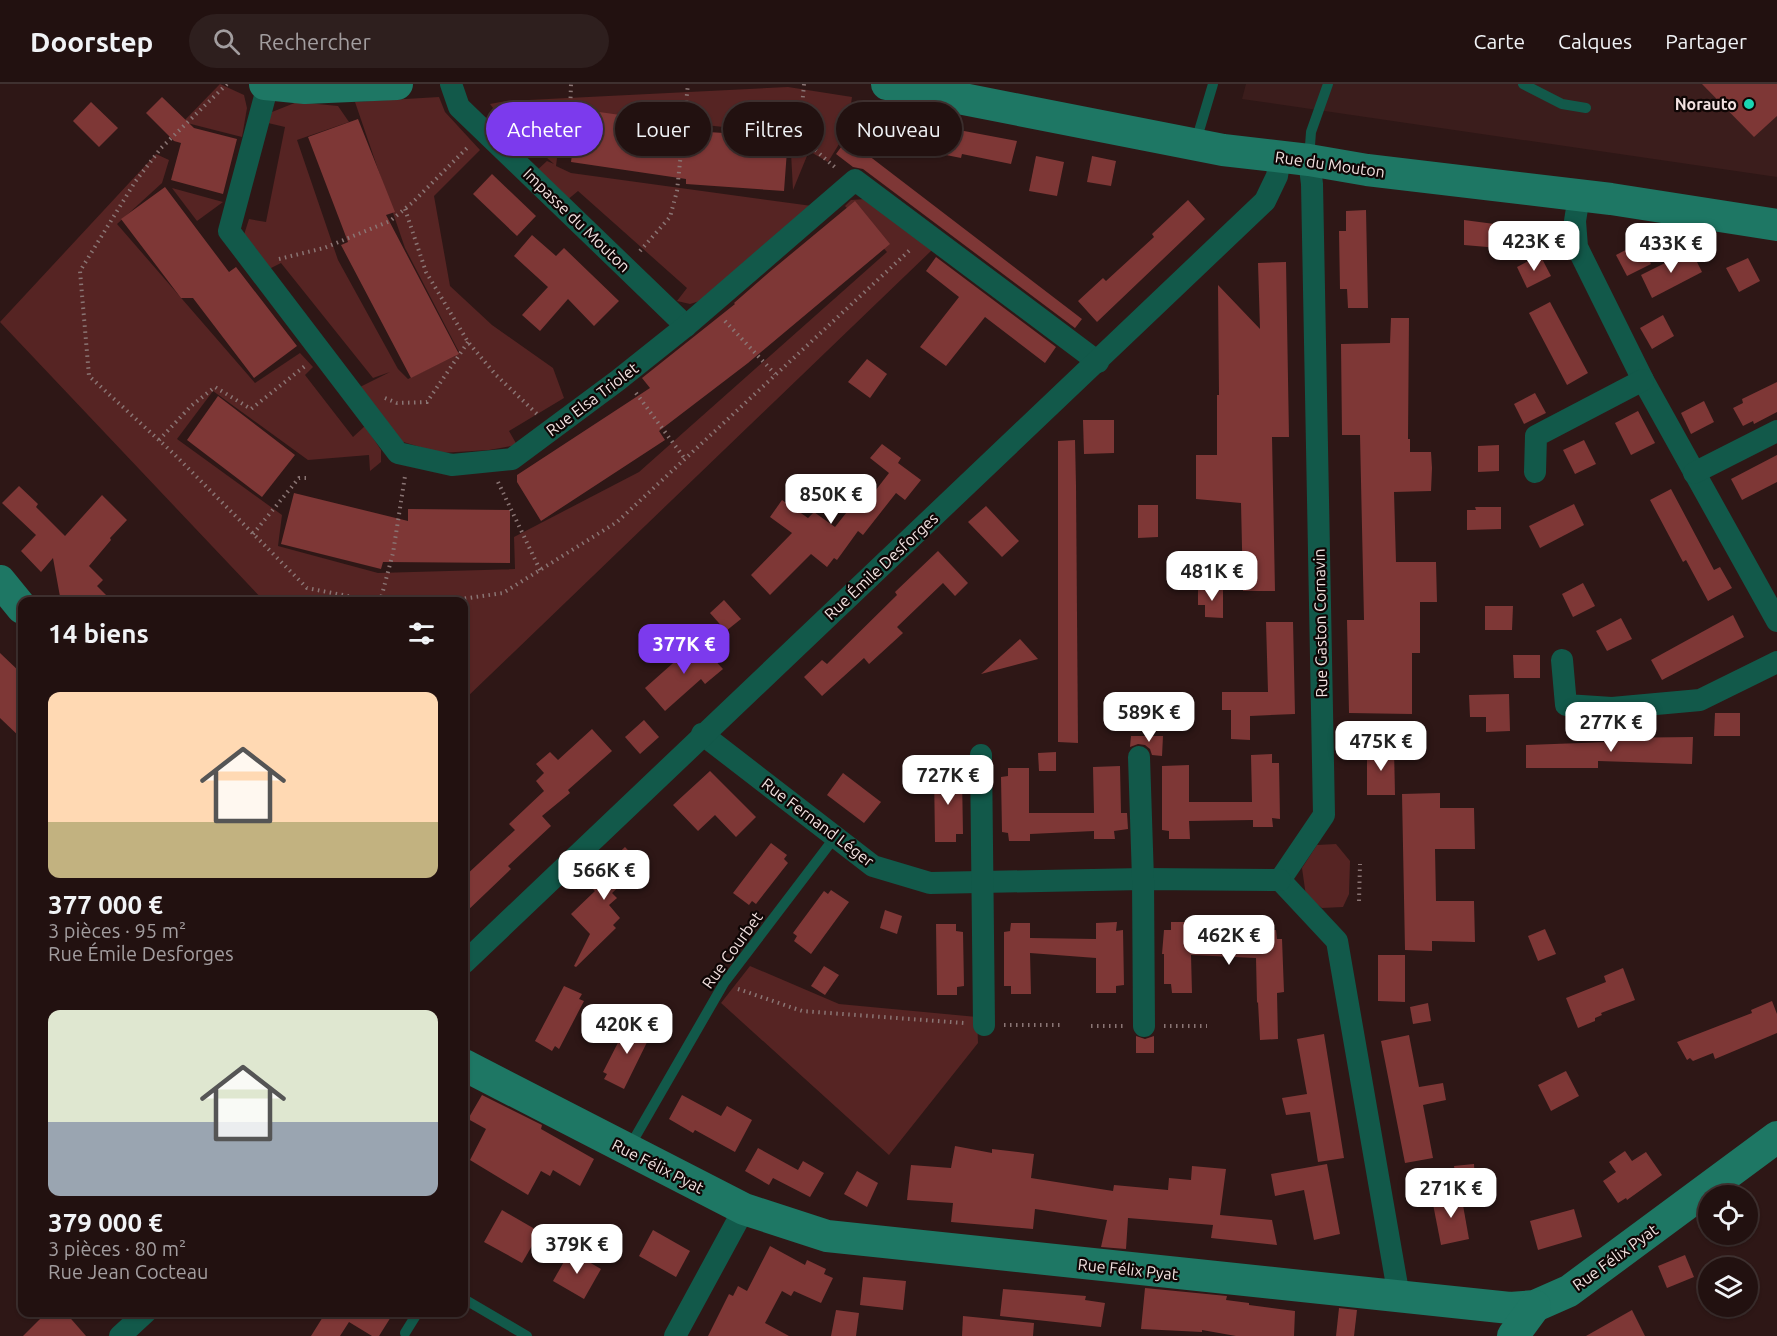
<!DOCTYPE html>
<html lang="fr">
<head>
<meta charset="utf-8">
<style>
	body { margin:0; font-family:Ubuntu,sans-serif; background:#2e1f1e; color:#f1f3f6; height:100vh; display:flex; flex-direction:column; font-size:22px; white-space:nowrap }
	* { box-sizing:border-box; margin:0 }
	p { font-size:20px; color:#a29d9f }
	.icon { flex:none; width:33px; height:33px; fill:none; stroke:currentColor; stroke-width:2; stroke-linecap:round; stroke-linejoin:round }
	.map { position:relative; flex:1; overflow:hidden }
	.side { position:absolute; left:18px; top:513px; width:450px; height:720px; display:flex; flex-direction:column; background:#221110; border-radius:12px; box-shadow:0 2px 4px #0004,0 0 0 2px #3f3130 }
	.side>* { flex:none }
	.hud { position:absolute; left:486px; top:18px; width:570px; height:54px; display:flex; gap:12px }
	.buttons { position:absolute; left:1698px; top:1101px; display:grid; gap:12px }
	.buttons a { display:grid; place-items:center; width:60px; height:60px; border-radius:50%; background:#221110; box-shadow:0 2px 4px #0004,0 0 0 2px #3f3130; font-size:30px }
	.price { position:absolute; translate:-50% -51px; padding:0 14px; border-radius:12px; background:#fff; color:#222; font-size:20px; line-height:39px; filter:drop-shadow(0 2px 3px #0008) }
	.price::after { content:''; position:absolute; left:50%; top:36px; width:18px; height:14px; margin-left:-9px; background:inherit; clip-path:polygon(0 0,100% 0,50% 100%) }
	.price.selected { background:#7c3aed; color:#fff }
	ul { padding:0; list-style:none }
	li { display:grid; align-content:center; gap:12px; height:318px; padding:0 30px }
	li span { display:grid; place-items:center; height:186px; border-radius:12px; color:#555 }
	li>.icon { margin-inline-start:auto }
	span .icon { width:108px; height:108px; fill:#fffc; stroke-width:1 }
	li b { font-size:26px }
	h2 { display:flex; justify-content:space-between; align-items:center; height:72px; padding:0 30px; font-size:26px }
	.pill { padding:0 21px; border-radius:27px; background:#221110; box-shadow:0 2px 4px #0004,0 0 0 2px #3f3130; font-size:21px; line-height:54px }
	.pill.selected { background:#7c3aed; color:#fff }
	header { display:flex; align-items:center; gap:36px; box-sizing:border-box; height:84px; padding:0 30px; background:#221110; border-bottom:2px solid #3f3130 }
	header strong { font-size:28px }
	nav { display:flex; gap:33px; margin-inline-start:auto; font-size:21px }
	.search { width:420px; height:54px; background:#2e1f1e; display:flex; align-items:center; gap:15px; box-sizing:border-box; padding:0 21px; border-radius:33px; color:#a29d9f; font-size:22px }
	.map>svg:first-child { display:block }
	.built { fill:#3b1d1c }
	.green { fill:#562423 }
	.building { fill:#7e3736 }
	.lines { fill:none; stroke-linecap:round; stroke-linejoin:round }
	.path { stroke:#8a7574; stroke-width:4; stroke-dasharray:1.5 4.5; stroke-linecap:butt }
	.lane { stroke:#12594a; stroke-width:10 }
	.street { stroke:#12594a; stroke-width:22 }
	.secondary { stroke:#1e7764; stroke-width:32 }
	.poi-dot { fill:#19d5b2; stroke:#0f0605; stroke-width:2 }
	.labels { text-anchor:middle; stroke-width:4.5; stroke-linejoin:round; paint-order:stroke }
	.poi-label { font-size:16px; font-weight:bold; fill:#f2e1e0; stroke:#0f0605; text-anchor:end }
	.street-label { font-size:16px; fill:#f2e1e0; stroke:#0f0605 }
</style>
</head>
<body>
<header>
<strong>Doorstep</strong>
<div class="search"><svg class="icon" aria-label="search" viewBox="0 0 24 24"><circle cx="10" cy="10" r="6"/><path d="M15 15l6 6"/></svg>Rechercher</div>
<nav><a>Carte</a><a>Calques</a><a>Partager</a></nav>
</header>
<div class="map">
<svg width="1777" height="1252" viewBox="0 0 1777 1252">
	<rect width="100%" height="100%" fill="#2e1716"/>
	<polygon class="built" points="1246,0 1777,0 1777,93 1242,15"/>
	<g class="green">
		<polygon points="220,0 244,11 247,24 242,53 183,38"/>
		<polygon points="788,3 852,13 847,47 828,78 809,67 793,106 790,50 563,26 556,82 571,89 812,122 703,216 690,220 677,217 687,204 578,107 566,117 534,89 547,77 554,80 500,33 490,20 506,17"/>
		<polygon points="439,13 445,28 480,66 434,112 450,202 492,241 553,284 564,314 509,347 517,361 489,366 440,369 400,357 358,304 390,288 373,294 281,179 265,187 243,154 249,135 266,138 285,43 268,39 272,28 297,18 338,22 349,38 297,56 338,176 398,285 408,295 455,272 459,268 405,164 355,18"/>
		<polygon points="156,70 169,76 162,99 117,140 255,299 300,269 313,283 305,291 353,353 365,342 381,366 381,378 370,387 369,371 308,376 213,307 177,355 282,431 278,462 378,489 515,485 514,453 639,388 887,168 845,122 851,116 865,115 932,166 464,616 464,518 264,517 0,238"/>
		<polygon points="172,104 223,118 197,137"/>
		<polygon points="1336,760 1350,777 1349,810 1343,823 1322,824 1306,812 1302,784 1317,761"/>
		<polygon points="750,882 839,920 977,933 978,959 889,1071 721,919"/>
	</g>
	<g class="building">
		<polygon points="1702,0 1777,0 1777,32 1754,53"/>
		<polygon points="162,13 194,44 237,55 223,110 171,96 181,59 174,57 146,29"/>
		<polygon points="91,18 118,44 99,63 73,37"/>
		<polygon points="578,25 677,39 676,46 788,53 784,107 686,100 686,95 571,78"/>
		<polygon points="890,33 1017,57 1011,80 962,70 961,74 886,59"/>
		<polygon points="358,35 395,128 386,131 459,270 411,294 341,161 348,158 308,53"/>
		<polygon points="847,55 1082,235 1075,244 863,85 853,83 836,70"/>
		<polygon points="1036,72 1064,78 1057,112 1029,107"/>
		<polygon points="1092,72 1116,77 1111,102 1087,98"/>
		<polygon points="492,90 536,132 517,152 473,110"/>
		<polygon points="165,103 229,188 236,183 297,262 254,294 193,214 181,214 121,135"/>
		<polygon points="1188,116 1205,135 1097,238 1078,217 1103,194 1106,197 1154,153 1152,150"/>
		<polygon points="855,117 890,160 748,279 659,347 665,356 541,437 517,398 517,391 650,304 642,294 735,220 734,219 773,185"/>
		<polygon points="1366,126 1368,224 1348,224 1347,205 1340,205 1339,147 1346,147 1346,127"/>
		<polygon points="1464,136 1502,141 1499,164 1464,161"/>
		<polygon points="532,151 556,172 564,164 619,217 594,242 568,215 540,247 522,231 548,203 514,172"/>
		<polygon points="1641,158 1651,180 1627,192 1616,171"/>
		<polygon points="1691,166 1702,188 1652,214 1641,191"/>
		<polygon points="1540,171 1551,192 1527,204 1517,183"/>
		<polygon points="936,173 1056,263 1045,279 985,233 946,282 920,263 959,213 926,187"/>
		<polygon points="1748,174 1760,197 1739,208 1726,184"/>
		<polygon points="1286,178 1289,353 1272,353 1275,507 1243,507 1241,419 1196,415 1196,371 1217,371 1217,311 1219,311 1218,201 1260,245 1258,179"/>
		<polygon points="1550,218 1588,289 1567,301 1529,229"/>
		<polygon points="1663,231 1674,252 1652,265 1640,244"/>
		<polygon points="1391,234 1409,234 1408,355 1410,355 1410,368 1431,368 1432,384 1431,407 1394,408 1396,478 1436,478 1437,518 1420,518 1420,569 1412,569 1412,630 1349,629 1347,536 1364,536 1360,351 1342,351 1341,260 1390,259"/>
		<polygon points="867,275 887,290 870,314 848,298"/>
		<polygon points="1777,298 1777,328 1754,340 1753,337 1743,342 1733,324 1743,319 1742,315"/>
		<polygon points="1535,309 1546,329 1524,340 1514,320"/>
		<polygon points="218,312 295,371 262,413 187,356"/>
		<polygon points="1704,317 1714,338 1691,350 1681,329"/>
		<polygon points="1638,327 1655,359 1631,371 1615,339"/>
		<polygon points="1083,336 1114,336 1114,369 1084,370"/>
		<polygon points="1075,356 1076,402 1078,659 1058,658 1058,357"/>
		<polygon points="1584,356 1596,380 1575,390 1563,366"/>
		<polygon points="882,360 901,374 898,379 921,396 905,416 896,409 863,451 858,447 837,476 834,474 827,483 811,470 770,511 751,491 792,449 770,433 782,416 808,434 814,428 835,443 858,414 865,420 889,389 870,374"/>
		<polygon points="1499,361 1499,387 1478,388 1478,362"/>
		<polygon points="1777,371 1777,398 1742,416 1731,395"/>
		<polygon points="19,402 38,420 36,423 65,452 102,411 127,436 110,454 111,456 89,482 103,496 97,502 113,518 61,518 53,474 41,488 21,467 36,451 2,419"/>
		<polygon points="1671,405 1714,486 1720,483 1732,504 1708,517 1686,476 1683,478 1650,416"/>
		<polygon points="294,409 408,437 408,425 510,426 510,479 383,478 381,485 281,460"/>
		<polygon points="1574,420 1584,441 1540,464 1529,442"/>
		<polygon points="1138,421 1158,421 1158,453 1138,454"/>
		<polygon points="986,422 1019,457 1002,473 968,438"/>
		<polygon points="1475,423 1501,423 1501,445 1467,446 1467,426 1476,426"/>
		<polygon points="938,467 968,499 955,512 943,499 897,543 903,549 869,580 864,574 822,612 804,593 822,576 827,580 897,511 895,508"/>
		<polygon points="1583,499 1595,522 1573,533 1562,510"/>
		<polygon points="1198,504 1223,504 1223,534 1205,533 1205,521 1198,521"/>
		<polygon points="724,516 741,535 726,547 710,529"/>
		<polygon points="1485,522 1513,522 1512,546 1485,546"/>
		<polygon points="1733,531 1744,553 1662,596 1651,576"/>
		<polygon points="1621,534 1632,555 1607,567 1596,547"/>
		<polygon points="1266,538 1293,538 1295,630 1250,632 1250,656 1231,655 1231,626 1222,626 1222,608 1268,608"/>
		<polygon points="695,555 723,585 705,600 701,595 665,627 645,604 681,572 679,570"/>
		<polygon points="1020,555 1038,575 981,590"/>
		<polygon points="0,569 22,590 22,655 0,634"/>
		<polygon points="1513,571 1540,571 1540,594 1514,594"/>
		<polygon points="1509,610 1510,647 1486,648 1486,633 1470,633 1469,611"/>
		<polygon points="1715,629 1740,629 1740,652 1714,652"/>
		<polygon points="644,636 659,653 640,670 625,653"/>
		<polygon points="592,645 612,667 568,706 570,709 542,732 551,742 508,782 511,785 464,830 464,793 515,746 509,740 544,707 536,697 544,689 536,680 550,668 558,676"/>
		<polygon points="1131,652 1163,652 1162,672 1152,671 1150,665 1145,661 1138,660 1130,663"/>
		<polygon points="1693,653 1692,680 1598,677 1598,684 1526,684 1526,661 1609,658 1609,654"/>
		<polygon points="1394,664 1395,711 1367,711 1367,665"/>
		<polygon points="1056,668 1056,687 1039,687 1038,669"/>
		<polygon points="1272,670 1272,679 1279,679 1280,735 1272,734 1273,743 1253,743 1253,736 1189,737 1190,755 1169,755 1169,747 1162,746 1162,682 1189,681 1189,718 1252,718 1251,671"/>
		<polygon points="1120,682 1121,729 1127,729 1128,745 1114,747 1115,755 1094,755 1094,747 1030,750 1030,757 1009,757 1008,749 1002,748 1001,693 1008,692 1008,684 1029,684 1029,729 1094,729 1093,683"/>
		<polygon points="934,686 954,686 955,693 962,693 963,750 956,750 956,758 935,758"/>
		<polygon points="710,687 756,733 736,753 715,731 698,747 673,721"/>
		<polygon points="843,689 881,718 864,739 827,711"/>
		<polygon points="1440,709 1440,724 1474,724 1475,765 1435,765 1436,817 1474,817 1475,858 1432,857 1432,867 1405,866 1402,710"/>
		<polygon points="771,759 787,771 784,775 788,779 756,820 752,817 749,821 733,809"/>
		<polygon points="625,763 642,781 612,809 617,814 609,821 620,834 613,841 616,844 576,883 574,882 590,850 571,830 595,807 590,802 605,785 603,784"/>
		<polygon points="831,806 849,818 811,870 794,857 797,852 793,849 824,807 828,810"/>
		<polygon points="885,826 902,832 897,850 880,844"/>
		<polygon points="1117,838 1116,847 1123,846 1124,901 1116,902 1116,909 1096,909 1096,874 1030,869 1031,910 1011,910 1011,902 1004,902 1004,848 1010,847 1011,839 1030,839 1030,854 1096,855 1096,839"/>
		<polygon points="1171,838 1191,838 1191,854 1256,854 1256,847 1276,846 1277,855 1282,855 1284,908 1277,909 1278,955 1260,956 1258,918 1257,919 1256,874 1191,871 1192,909 1172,909 1171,900 1164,900 1164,870 1162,870 1164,846 1171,846"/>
		<polygon points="936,840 956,840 956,847 963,848 964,902 957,903 957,911 937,911"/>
		<polygon points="1545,845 1556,870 1538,877 1528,852"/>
		<polygon points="1378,871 1405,871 1405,918 1378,917"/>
		<polygon points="824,882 839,891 825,911 811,902"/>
		<polygon points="1623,884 1635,916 1601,929 1602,931 1595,934 1595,937 1578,944 1566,914 1606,898 1604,892"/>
		<polygon points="564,902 582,910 579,915 584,917 559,965 555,962 552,967 535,957"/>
		<polygon points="1772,917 1777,930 1777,949 1715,975 1713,969 1693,977 1690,974 1687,976 1677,958 1752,929 1751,926"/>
		<polygon points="1428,919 1431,937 1413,940 1410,923"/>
		<polygon points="634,938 652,948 624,1005 604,995 607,990 603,988 627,941 631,943"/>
		<polygon points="1324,950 1344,1074 1318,1078 1310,1028 1286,1031 1282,1014 1307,1010 1297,955"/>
		<polygon points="1409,951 1419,1003 1443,999 1446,1016 1423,1021 1433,1074 1405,1079 1381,957"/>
		<polygon points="1136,952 1145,955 1154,952 1154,969 1136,969"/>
		<polygon points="1566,987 1579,1012 1551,1027 1538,1001"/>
		<polygon points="482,1011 542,1041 541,1045 594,1075 580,1102 553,1086 550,1092 541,1087 528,1111 470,1076 486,1045 468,1035"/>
		<polygon points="682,1011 721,1032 727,1022 752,1036 735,1068 695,1046 693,1049 669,1035"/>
		<polygon points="955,1062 992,1069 992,1065 1034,1070 1031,1094 1113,1107 1114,1101 1168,1106 1169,1094 1191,1096 1192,1082 1226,1085 1220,1131 1272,1136 1277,1161 1211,1154 1213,1141 1128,1134 1126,1165 1101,1163 1107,1136 1035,1125 1033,1145 951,1138 953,1119 907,1116 911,1081 951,1084"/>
		<polygon points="758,1064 798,1086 803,1077 824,1089 810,1113 773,1094 769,1101 745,1087"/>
		<polygon points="1625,1067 1632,1077 1646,1068 1662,1091 1627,1116 1626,1114 1618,1119 1603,1097 1616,1088 1609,1078"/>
		<polygon points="1327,1080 1340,1150 1314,1156 1304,1106 1275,1112 1271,1090"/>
		<polygon points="1474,1080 1475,1097 1457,1100 1454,1082"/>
		<polygon points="857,1087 878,1099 867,1123 844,1110"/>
		<polygon points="1461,1110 1469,1155 1441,1161 1432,1115"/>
		<polygon points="1574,1125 1582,1153 1538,1166 1530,1137"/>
		<polygon points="502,1126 540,1148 522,1179 484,1158"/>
		<polygon points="653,1146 690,1167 676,1193 639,1172"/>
		<polygon points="770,1162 805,1181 807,1176 826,1185 824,1190 833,1194 821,1219 794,1207 791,1212 782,1207 765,1239 789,1252 708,1252 729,1210 733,1212 738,1202 747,1207"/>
		<polygon points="570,1167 601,1185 584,1215 553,1197"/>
		<polygon points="1685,1171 1694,1193 1667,1204 1658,1182"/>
		<polygon points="863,1193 906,1197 903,1226 860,1221"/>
		<polygon points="1145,1204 1227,1212 1226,1216 1249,1219 1249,1221 1295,1227 1294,1252 1236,1252 1202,1246 1202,1248 1141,1245"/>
		<polygon points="1003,1205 1086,1212 1085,1216 1105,1219 1101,1243 1000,1232"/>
		<polygon points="1339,1224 1357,1226 1354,1252 1336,1252"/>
		<polygon points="836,1226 859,1229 856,1252 831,1252"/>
		<polygon points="1632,1226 1645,1252 1586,1252"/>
		<polygon points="47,1228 65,1228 86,1252 23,1252"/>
		<polygon points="326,1228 394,1228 379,1252 372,1252 349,1238 340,1252 311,1252"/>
		<polygon points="963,1232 1034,1239 1033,1252 962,1252"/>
	</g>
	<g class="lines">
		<g class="path">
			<polyline points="227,0 161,64 135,98 80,187 89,292 173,369 307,504 378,518"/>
			<polyline points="804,0 800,47 806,58 837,85"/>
			<polyline points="542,71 539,56 570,31 571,0"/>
			<polyline points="405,125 426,188 468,258 496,291 537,330"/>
			<polyline points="640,167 670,133 677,107 688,0"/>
			<polyline points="279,175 324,164 390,137 412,119 469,62"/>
			<polyline points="725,237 775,290"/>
			<polyline points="636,309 685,375"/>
			<polyline points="385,314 397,319 427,318 468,258"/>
			<polyline points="159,356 191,322 215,303 251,325 305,282"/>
			<polyline points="498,398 540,486"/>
			<polyline points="253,450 299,394 309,394"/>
			<polyline points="380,518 393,469 405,392"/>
			<polyline points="441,518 503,509 617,438 911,165"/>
			<polyline points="1359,817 1360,780"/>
			<polyline points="738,905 802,927 964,939"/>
			<polyline points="1004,941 1062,941"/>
			<polyline points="1091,942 1123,942"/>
			<polyline points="1164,942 1207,942"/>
		</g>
		<g class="lane">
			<polyline points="1523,0 1562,20 1586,24"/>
			<polyline points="1196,57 1213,0"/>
			<polyline points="1309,75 1311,48 1328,0"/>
			<polyline points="630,1062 724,899 835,753"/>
			<polyline points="464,1215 527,1252"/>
			<polyline points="405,1249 418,1228"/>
		</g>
		<g class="street">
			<polyline points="451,0 459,23 686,242"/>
			<polyline points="268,1 229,147 398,369 452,381 512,375 617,297 686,242 855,96 1098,278"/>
			<polyline points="1309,76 1312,100 1324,731 1280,796 1337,857 1399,1213"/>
			<polyline points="1579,112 1575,137 1577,163 1643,296 1777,537"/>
			<polyline points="1535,388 1536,352 1643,296"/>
			<polyline points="1694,389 1777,347"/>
			<polyline points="1562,576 1566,621 1612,624 1700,616 1777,578"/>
			<polyline points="702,650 873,782 930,799 1143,795 1280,796"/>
			<polyline points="981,671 984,941"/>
			<polyline points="1139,673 1143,795 1144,942"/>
			<polyline points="464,879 1265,117 1277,92 1280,73"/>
			<polyline points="120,1252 146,1228"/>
			<polyline points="675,1252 744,1125"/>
		</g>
		<g class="secondary">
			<polyline points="265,0 305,4 397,0"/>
			<polyline points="887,0 1223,66 1309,76 1367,86 1611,115 1777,141"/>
			<polyline points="0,497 22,524"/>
			<polyline points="464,981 744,1125 827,1152 1510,1224 1535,1222 1569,1207 1777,1053"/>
			<polyline points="1513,1252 1535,1222"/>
		</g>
	</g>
	<circle class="poi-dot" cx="1749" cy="20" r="6"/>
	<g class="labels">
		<g class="poi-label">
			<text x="1737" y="26">Norauto</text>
		</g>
		<g class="street-label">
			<text transform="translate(1330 80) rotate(8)" y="6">Rue du Mouton</text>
			<text transform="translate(577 136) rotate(44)" y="6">Impasse du Mouton</text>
			<text transform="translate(592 315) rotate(-37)" y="6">Rue Elsa Triolet</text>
			<text transform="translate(881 482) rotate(-43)" y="6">Rue Émile Desforges</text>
			<text transform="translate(1320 539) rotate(-91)" y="6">Rue Gaston Cornavin</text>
			<text transform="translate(818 738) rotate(37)" y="6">Rue Fernand Léger</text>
			<text transform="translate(732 866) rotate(-54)" y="6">Rue Courbet</text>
			<text transform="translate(658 1082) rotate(27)" y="6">Rue Félix Pyat</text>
			<text transform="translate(1615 1173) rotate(-36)" y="6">Rue Félix Pyat</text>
			<text transform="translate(1128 1185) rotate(6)" y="6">Rue Félix Pyat</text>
		</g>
	</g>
</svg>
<div class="buttons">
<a><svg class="icon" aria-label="locate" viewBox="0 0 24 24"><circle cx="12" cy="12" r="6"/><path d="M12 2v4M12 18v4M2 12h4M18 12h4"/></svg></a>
<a><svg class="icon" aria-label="layers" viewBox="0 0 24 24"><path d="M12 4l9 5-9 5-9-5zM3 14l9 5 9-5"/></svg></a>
</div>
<b class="price" style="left:1534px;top:188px">423K €</b>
<b class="price" style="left:1671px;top:190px">433K €</b>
<b class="price" style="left:831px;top:441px">850K €</b>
<b class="price" style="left:1212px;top:518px">481K €</b>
<b class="price selected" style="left:684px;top:591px">377K €</b>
<b class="price" style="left:1149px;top:659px">589K €</b>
<b class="price" style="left:1611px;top:669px">277K €</b>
<b class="price" style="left:1381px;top:688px">475K €</b>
<b class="price" style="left:948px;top:722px">727K €</b>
<b class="price" style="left:604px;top:817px">566K €</b>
<b class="price" style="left:1229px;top:882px">462K €</b>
<b class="price" style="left:627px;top:971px">420K €</b>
<b class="price" style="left:1451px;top:1135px">271K €</b>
<b class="price" style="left:577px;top:1191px">379K €</b>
<div class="hud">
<a class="pill selected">Acheter</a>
<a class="pill">Louer</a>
<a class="pill">Filtres</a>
<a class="pill">Nouveau</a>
</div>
<section class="side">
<h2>14 biens<svg class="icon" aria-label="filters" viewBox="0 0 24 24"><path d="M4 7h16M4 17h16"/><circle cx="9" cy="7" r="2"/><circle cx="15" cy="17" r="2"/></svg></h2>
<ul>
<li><span style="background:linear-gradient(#ffd9b3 70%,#c2b280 0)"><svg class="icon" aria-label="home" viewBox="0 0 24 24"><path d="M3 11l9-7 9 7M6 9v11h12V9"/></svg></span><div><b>377 000 €</b><p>3 pièces · 95 m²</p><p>Rue Émile Desforges</p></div></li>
<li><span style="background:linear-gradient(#dfe7d0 60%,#9aa5b1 0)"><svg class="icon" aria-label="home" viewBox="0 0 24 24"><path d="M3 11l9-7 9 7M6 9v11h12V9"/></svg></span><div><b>379 000 €</b><p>3 pièces · 80 m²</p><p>Rue Jean Cocteau</p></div></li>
</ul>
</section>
</div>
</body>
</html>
